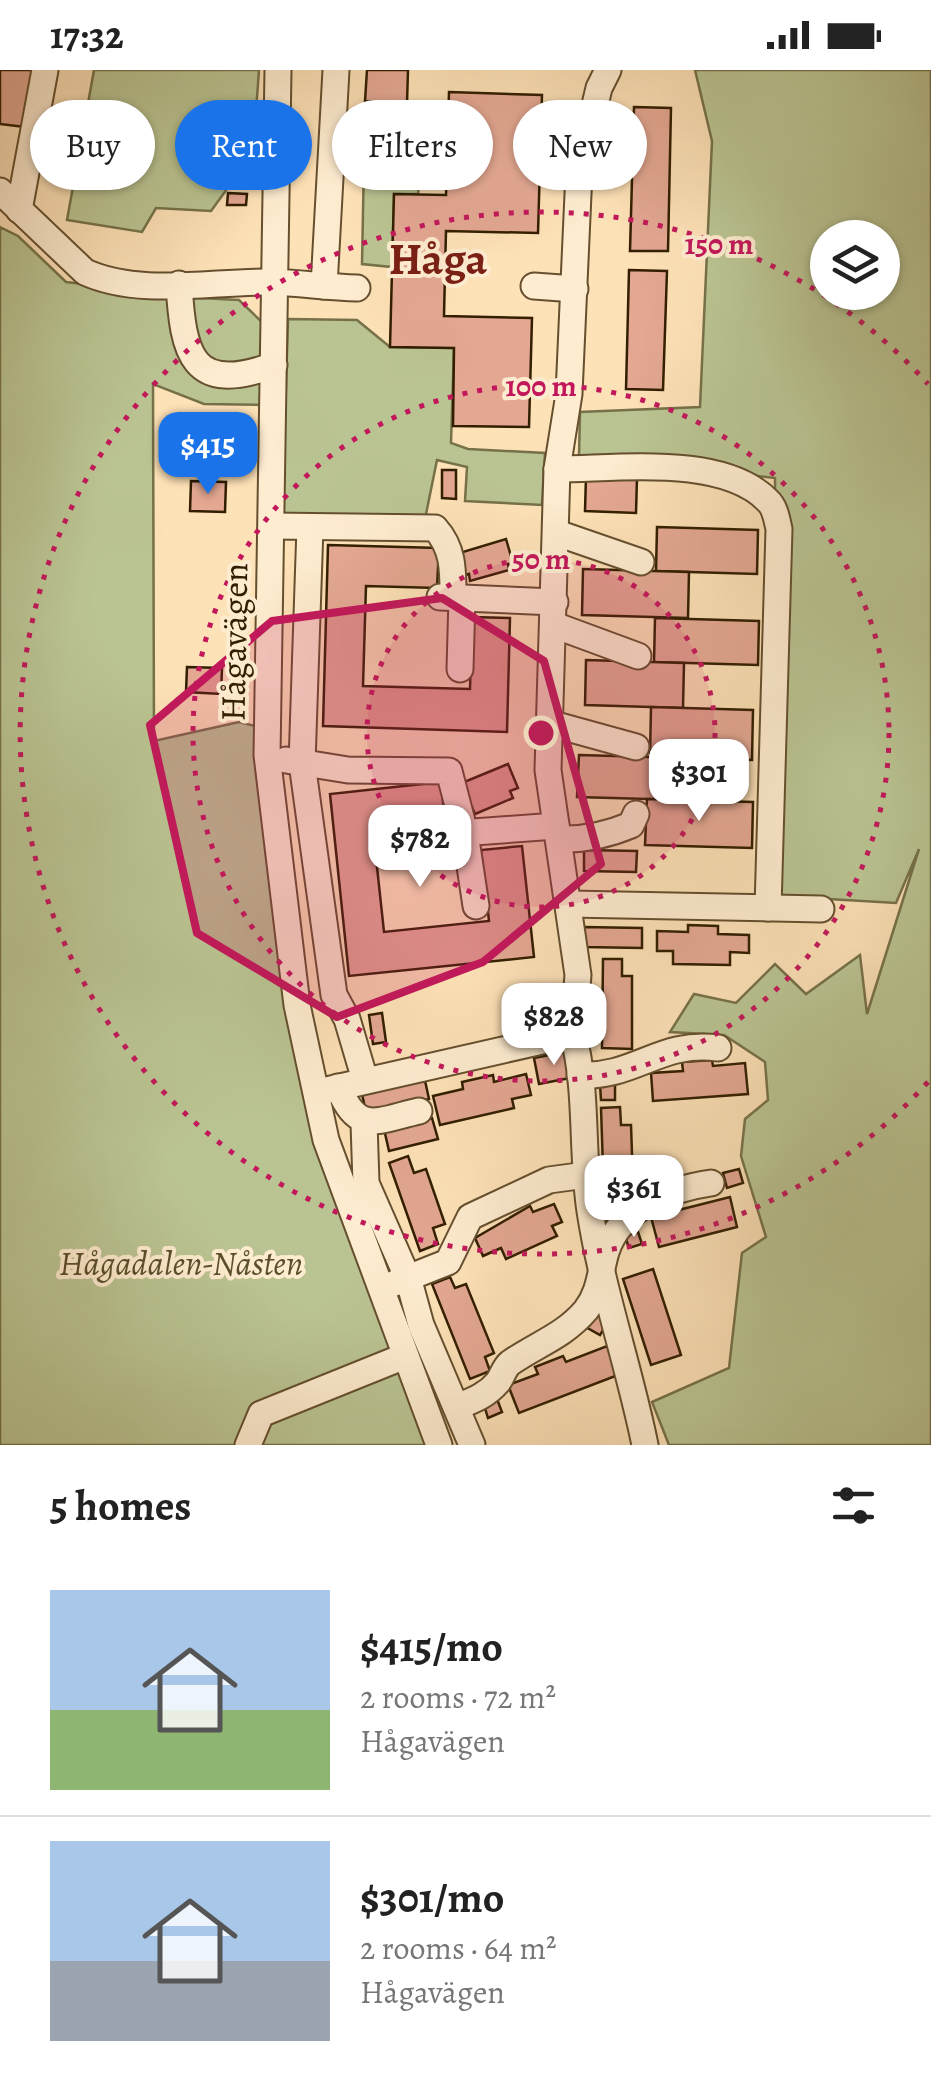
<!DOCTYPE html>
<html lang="en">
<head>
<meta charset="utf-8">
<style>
	body { margin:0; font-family:Alegreya,serif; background:#f6f6f6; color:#222; height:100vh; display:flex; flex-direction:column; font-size:38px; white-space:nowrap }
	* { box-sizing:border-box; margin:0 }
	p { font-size:32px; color:#767676 }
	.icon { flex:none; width:55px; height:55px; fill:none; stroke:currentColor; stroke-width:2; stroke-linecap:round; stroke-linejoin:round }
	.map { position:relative; height:1375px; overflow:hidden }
	.sheet { display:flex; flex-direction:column; background:#fff; flex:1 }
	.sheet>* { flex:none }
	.hud { position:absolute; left:30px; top:30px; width:872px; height:90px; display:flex; gap:20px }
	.tools { position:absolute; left:810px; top:150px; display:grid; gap:20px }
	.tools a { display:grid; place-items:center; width:90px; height:90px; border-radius:50%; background:#fff; box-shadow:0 2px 8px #0004; font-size:50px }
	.price { position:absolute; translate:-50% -85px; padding:0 22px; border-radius:20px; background:#fff; color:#222; font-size:32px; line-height:65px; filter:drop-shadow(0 2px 5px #0008) }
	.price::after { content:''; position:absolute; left:50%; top:60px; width:30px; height:22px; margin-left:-15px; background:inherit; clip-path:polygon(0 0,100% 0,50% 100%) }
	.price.selected { background:#1a73e8; color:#fff }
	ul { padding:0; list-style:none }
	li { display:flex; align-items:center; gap:30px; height:250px; padding:0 50px }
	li+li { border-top:2px solid #e0e0e0 }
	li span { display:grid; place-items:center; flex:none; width:280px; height:200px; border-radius:0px; color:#555 }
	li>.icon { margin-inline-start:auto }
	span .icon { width:120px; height:120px; fill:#fffc; stroke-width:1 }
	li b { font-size:42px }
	h2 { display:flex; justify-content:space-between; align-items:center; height:120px; padding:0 50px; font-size:42px }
	.chip { padding:0 35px; border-radius:45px; background:#fff; box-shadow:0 2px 8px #0004; font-size:35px; line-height:90px }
	.chip.selected { background:#1a73e8; color:#fff }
	.status { display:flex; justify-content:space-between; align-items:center; height:70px; padding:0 50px; background:#fff; direction:ltr }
	.status svg { height:28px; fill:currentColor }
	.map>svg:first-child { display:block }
	.green { fill:#bac492; stroke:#767149; stroke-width:2.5; fill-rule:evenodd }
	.building { fill:#e3a792; stroke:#321e00; stroke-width:2.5 }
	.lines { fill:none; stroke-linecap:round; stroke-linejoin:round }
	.minor-casing { stroke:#654f2e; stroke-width:29 }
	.minor { stroke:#feecd0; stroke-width:25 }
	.marked { fill:#c2185b; fill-opacity:0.2; stroke:#c2185b; stroke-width:8; stroke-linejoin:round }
	.ring { fill:none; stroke:#c2185b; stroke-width:5; stroke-dasharray:5 10 }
	.labels { text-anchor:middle; stroke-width:8; stroke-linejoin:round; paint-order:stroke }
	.street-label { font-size:35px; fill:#321e00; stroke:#feecd0 }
	.park-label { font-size:35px; font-style:italic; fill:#5b502c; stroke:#feecd0 }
	.district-label { font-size:45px; font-weight:bold; fill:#7a1f14; stroke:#feecd0 }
	.centre { fill:#c2185b; stroke:#feecd0; stroke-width:5 }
	.ring-label { font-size:30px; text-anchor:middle; font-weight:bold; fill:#c2185b; stroke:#feecd0; stroke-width:8; stroke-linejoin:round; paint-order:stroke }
</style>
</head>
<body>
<div class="status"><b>17:32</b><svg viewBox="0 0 49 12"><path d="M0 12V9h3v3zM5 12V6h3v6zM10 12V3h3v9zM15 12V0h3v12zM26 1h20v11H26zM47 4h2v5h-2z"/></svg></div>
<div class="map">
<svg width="931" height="1375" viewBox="0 0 931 1375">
	<rect width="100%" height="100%" fill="#fde1b7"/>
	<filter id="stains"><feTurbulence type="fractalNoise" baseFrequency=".002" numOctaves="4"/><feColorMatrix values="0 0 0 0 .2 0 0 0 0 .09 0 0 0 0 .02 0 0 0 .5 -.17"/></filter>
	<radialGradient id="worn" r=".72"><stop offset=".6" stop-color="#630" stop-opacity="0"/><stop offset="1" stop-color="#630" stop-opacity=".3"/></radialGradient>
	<g class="green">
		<polygon points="94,0 259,0 253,83 211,141 156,138 142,162 67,150"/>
		<path d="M695,0H931V1375H669L652,1332L729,1298L742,1183L766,1167L741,1086L745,1049L768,1030L765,992L724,965L670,962L694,924L736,933L775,894L806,924L860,885L867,944L919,779L896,833L777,826L775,408L579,387L580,342L700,337L712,71ZM828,168H882V222H828Z"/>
		<polygon points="448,36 448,76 424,79 418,124 394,124 392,197 362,194 365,41"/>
		<polygon points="0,157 18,166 66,212 118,218 122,224 239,230 264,254 264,335 204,334 153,314 154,671 239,652 275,661 323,1046 438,1375 0,1375"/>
		<polygon points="288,249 357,250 390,277 454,278 451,373 468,379 545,383 542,435 465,431 467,397 437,390 424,454 282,444"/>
	</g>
	<g class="building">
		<polygon points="0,0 41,0 34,58 0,54"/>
		<polygon points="367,0 408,0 407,33 365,31"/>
		<polygon points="449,22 542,25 538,163 446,161 444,246 532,248 529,357 453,356 454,278 390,277 394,124 446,125"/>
		<polygon points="634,37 671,38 668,181 630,181"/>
		<polygon points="228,123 247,124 246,135 227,135"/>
		<polygon points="629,200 667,201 663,320 626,319"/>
		<polygon points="442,400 456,400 456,429 442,428"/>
		<polygon points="586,406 637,408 636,443 585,441"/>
		<polygon points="191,411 226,412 225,442 190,441"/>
		<polygon points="657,457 758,460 757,504 656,501"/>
		<polygon points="506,469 513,493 508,494 509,500 470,511 469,504 463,506 456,484"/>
		<polygon points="328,475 439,478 437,518 366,516 363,616 470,619 472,547 510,548 507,662 323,656"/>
		<polygon points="583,499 689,502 688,548 582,545"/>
		<polygon points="655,548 759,551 758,595 654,592"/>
		<polygon points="586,590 684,593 683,638 585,635"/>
		<polygon points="187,597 222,598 221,624 186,622"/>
		<polygon points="651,637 753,640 752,690 650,687"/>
		<polygon points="579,685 685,688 683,730 577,727"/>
		<polygon points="508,694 518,718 510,721 513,728 475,744 472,737 467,739 457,715"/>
		<polygon points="441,712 445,752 373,760 384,862 489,851 481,780 522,776 534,887 349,906 330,724"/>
		<polygon points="647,729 753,732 752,778 645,775"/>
		<polygon points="584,780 637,781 636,802 584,801"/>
		<polygon points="688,855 718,856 718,864 749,865 749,883 730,882 730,895 673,894 673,881 657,881 657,861 688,862"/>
		<polygon points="583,857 642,858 642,878 583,877"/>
		<polygon points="603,889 622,889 622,906 632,906 632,979 602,978"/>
		<polygon points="382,943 386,972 373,974 369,945"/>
		<polygon points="569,981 575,1007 539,1014 534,988"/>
		<polygon points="712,990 713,996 745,993 748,1024 653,1031 651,1003 683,1001 682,992"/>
		<polygon points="526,1004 531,1025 512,1029 514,1038 440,1055 433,1026 463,1019 462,1012 493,1005 494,1012"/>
		<polygon points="424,1006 429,1029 366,1042 361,1020"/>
		<polygon points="615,1013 615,1030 601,1030 600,1014"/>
		<polygon points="620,1037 621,1055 631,1055 633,1112 623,1112 623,1128 604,1128 601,1038"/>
		<polygon points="432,1048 438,1069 389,1081 384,1059"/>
		<polygon points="408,1086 414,1103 426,1099 445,1154 433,1158 438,1174 420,1181 389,1093"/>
		<polygon points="739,1099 743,1113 727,1118 723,1103"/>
		<polygon points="730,1127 737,1157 659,1177 651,1147"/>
		<polygon points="554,1134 562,1152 552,1156 557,1166 506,1189 501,1178 483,1186 475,1168 530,1136 533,1142"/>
		<polygon points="638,1162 642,1174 629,1178 625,1166"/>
		<polygon points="653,1199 681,1285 651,1295 623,1209"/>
		<polygon points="450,1207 455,1218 466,1214 494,1283 485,1287 490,1301 470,1309 432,1214"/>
		<polygon points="593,1242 609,1251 600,1265 584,1256"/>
		<polygon points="607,1276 618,1305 519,1343 508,1315 538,1304 535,1297 563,1286 566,1292"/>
		<polygon points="497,1329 502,1342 488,1348 484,1335"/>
	</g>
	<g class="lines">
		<defs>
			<g id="minor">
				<polyline points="278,0 267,685 297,935 326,1070 439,1375"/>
				<path d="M0,121L85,202C140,227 212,211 271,212C299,213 328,217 357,218"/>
				<polyline points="19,140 45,0"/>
				<path d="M179,214C183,283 191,326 274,295"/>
				<polyline points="324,216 336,0"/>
				<polyline points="534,216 575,219"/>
				<path d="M557,399C617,399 723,384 768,431C775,437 777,450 779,459L768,838"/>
				<path d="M272,456L435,458C454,479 453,501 453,528"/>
				<polyline points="310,457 302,693 334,925 347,949 365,1010"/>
				<polyline points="557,463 641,492"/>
				<polyline points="440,527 555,532"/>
				<polyline points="554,555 638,586"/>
				<polyline points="460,599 462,528"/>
				<polyline points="549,653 636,677"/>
				<polyline points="286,690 348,700 449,701 465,763 476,836"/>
				<polyline points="446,764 556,756"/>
				<path d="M559,769C585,770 607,765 631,755L636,744"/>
				<polyline points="569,834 821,839"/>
				<path d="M573,964C588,1021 581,1082 590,1141C602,1220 629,1296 645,1375"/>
				<path d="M580,1005C634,1008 661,970 718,978"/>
				<path d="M338,1017C359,1065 375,1051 419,1041"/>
				<polyline points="318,1022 573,964 578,905 548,700 557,399 569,324 579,102 599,18 608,0"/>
				<polyline points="364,1053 366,1113 409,1211 421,1255 472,1375"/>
				<polyline points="395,1213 448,1192 470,1147 549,1110 586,1105"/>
				<path d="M459,1336C474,1330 487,1325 498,1312C503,1305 504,1298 510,1293C537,1274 564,1266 586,1240C600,1222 600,1202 606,1182C620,1138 669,1119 711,1113"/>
				<polyline points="248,1375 261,1344 405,1286"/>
			</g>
		</defs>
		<use href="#minor" class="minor-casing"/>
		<use href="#minor" class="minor"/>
	</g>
	<path class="marked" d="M442,528L544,591L601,794L483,892L337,947L197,863L150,655L272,551Z"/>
	<circle cx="541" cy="663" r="174" fill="#c2185b" fill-opacity=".12"/>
	<g class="ring">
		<circle cx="541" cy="663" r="174"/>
		<circle cx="541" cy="663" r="348"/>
		<path d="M928 1012A521 521 0 1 1 928 314"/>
	</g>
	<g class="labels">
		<g class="street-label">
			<text transform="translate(234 572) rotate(-89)" y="12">Hågavägen</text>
		</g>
		<g class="park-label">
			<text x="181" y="1205">Hågadalen-Nåsten</text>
		</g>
		<g class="district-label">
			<text x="438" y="204">Håga</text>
		</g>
	</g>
	<circle cx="541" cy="663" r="15" class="centre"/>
	<g class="ring-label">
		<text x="719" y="184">150 m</text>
		<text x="541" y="326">100 m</text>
		<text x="541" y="499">50 m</text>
	</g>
	<rect width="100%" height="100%" filter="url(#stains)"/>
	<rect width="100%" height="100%" fill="url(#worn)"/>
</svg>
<div class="tools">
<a><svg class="icon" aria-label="layers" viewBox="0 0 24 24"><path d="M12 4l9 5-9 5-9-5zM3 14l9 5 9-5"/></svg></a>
</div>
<b class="price selected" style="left:208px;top:427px">$415</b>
<b class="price" style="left:699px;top:754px">$301</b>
<b class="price" style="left:420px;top:820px">$782</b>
<b class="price" style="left:554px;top:998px">$828</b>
<b class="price" style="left:634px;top:1170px">$361</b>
<div class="hud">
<a class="chip">Buy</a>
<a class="chip selected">Rent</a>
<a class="chip">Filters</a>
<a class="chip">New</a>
</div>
</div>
<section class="sheet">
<h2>5 homes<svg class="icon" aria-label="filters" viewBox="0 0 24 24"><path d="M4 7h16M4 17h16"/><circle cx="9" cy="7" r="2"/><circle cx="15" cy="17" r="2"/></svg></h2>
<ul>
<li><span style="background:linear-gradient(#a9c7e8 60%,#8fb573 0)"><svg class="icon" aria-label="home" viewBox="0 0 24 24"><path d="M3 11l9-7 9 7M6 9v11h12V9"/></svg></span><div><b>$415/mo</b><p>2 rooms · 72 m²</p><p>Hågavägen</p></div></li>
<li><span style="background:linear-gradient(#a9c7e8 60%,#9aa5b1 0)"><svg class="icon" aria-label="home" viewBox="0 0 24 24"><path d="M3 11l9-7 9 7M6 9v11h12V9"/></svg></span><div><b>$301/mo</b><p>2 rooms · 64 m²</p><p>Hågavägen</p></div></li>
</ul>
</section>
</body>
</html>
